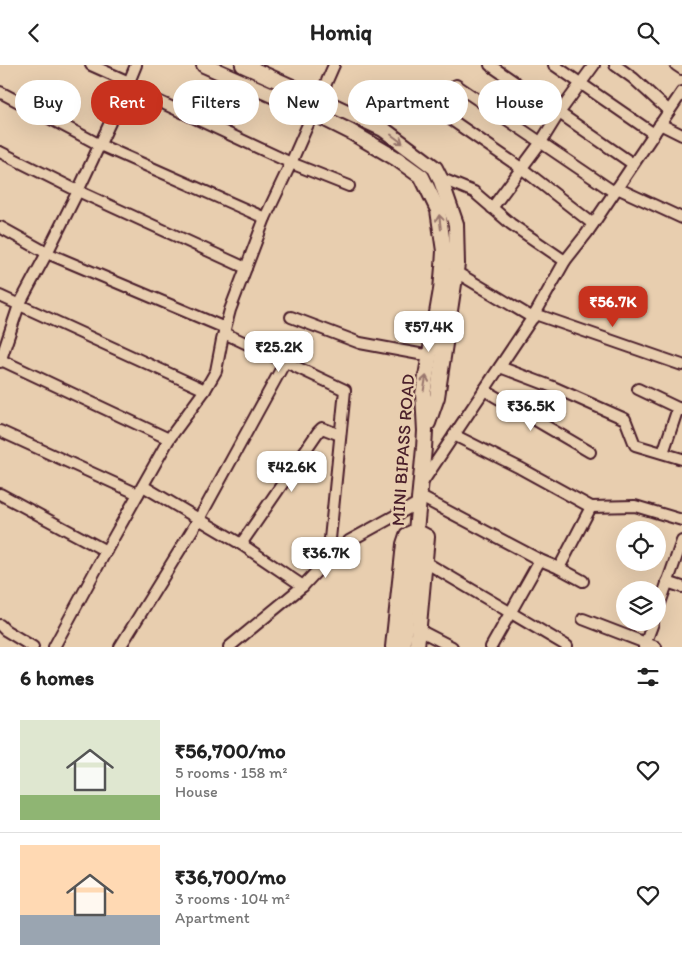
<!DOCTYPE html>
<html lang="en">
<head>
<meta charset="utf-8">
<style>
	body { margin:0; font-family:Itim,sans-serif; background:#f2f2f2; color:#222; height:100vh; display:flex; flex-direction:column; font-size:19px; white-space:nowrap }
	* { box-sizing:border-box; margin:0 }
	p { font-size:16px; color:#767676 }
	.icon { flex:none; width:28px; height:28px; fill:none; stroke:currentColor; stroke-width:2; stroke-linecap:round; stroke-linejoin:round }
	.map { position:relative; height:582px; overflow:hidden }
	.drawer { display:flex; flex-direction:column; background:#fff; flex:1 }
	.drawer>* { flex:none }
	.guide { position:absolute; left:15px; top:15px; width:652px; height:45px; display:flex; gap:10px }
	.fabs { position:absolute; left:616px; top:456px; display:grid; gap:10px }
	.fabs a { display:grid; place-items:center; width:50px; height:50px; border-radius:50%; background:#fff; box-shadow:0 5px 20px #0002; font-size:25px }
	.price { position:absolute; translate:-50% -42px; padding:0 11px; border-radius:10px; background:#fff; color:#222; font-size:16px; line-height:32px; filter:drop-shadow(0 1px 2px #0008) }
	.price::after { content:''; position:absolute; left:50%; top:30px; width:15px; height:11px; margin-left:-8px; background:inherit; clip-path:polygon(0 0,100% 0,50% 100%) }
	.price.selected { background:#c8321e; color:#fff }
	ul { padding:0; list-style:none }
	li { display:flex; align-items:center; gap:15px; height:125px; padding:0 20px }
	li+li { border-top:1px solid #e0e0e0 }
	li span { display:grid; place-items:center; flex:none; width:140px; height:100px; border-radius:0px; color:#555 }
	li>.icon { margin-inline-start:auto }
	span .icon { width:60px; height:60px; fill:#fffc; stroke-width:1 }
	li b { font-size:21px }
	h2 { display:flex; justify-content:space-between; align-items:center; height:60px; padding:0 20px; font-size:21px }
	.pill { padding:0 18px; border-radius:22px; background:#fff; box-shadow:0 5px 20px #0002; font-size:18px; line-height:45px }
	.pill.selected { background:#c8321e; color:#fff }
	header { display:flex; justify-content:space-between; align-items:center; height:65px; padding:0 20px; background:#fff; font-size:22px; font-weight:800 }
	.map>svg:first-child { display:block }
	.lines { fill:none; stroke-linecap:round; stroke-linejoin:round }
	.street-casing { stroke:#4a1f2b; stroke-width:14 }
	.secondary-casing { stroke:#4a1f2b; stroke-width:18 }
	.street { stroke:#e8ceaf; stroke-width:10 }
	.secondary { stroke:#e8ceaf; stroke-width:14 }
	.oneway { stroke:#99766d }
	.labels { text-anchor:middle; stroke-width:5; stroke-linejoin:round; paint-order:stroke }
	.street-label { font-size:18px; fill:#4a1f2b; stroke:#e8ceaf }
</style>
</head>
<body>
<header><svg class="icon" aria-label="back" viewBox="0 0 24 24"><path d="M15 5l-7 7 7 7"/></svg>Homiq<svg class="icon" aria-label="search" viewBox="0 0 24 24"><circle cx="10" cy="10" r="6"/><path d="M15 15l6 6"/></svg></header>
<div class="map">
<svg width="682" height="582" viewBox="0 0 682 582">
	<rect width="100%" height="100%" fill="#e8ceaf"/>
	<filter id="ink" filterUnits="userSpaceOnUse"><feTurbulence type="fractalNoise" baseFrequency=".02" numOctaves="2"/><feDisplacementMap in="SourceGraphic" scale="10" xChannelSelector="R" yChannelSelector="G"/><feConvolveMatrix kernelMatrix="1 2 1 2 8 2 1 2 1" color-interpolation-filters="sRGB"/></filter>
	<g filter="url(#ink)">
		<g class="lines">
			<defs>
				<g id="street">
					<polyline points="490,0 633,99"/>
					<polyline points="554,0 654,69"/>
					<polyline points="615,0 633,13 669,46"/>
					<polyline points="676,0 682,4"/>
					<polyline points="129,17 136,0"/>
					<polyline points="456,20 614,127"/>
					<polyline points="126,21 291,98 349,121"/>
					<polyline points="0,27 100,80 265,153"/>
					<polyline points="411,27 524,105 593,159"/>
					<polyline points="660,59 682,70"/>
					<polyline points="0,87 78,126 246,203"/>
					<polyline points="617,123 682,153"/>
					<polyline points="492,143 541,77 559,48 594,0"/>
					<polyline points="0,162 47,188 225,263"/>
					<polyline points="565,196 587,168 682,27"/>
					<polyline points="456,207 533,253"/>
					<polyline points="0,231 205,325"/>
					<polyline points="535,249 682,300"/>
					<polyline points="291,252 360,278 430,291"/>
					<polyline points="224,268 345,325 328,494"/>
					<polyline points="1,295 169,374"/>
					<polyline points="0,297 19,240 47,188 78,126 129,17 91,0"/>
					<polyline points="500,302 553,322 625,354 635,380 682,394"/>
					<polyline points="638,324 682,345"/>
					<polyline points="484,325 590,387"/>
					<polyline points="0,366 138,429"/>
					<polyline points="454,370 520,403 591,442 635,441 682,455"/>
					<polyline points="663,388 678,343"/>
					<polyline points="422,418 535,249 565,196 511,159 474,127 440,113"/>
					<polyline points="143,421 241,479 303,521"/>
					<polyline points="0,429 106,486"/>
					<polyline points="419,431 540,495 559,503 583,516"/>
					<polyline points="241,479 318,367 322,363 340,370"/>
					<polyline points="425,497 567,581"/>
					<polyline points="559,503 591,442"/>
					<polyline points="667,517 682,522"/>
					<polyline points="658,544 682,476"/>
					<polyline points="583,554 656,582"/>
					<polyline points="0,560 5,565 33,582"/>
					<polyline points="419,565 452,582"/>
					<polyline points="54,582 106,486 169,374 205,325 216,306 222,275 230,245 265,153 291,98 334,0"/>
					<polyline points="120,582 199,454 285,297"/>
					<polyline points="229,582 303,521 328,494 349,476 418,438"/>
					<polyline points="491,582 540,495"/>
					<polyline points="644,582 653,558"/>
				</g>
				<g id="secondary">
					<polyline points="204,0 313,48 351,67 397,94 422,112 438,145 444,186 443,202 441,225 423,329 425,366 424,383 416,466 403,582"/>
					<polyline points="243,0 319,34 383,64 435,103 440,113 456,159 457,199 437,332 428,358"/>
					<polyline points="393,582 404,479 407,470 416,466 427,472 417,582"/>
				</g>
			</defs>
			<use href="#street" class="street-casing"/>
			<use href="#secondary" class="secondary-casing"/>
			<use href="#street" class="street"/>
			<use href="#secondary" class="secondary"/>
		</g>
		<defs><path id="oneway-shaft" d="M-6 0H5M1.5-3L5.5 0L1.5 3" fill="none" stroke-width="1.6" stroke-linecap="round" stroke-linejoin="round" transform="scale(1.25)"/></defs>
		<g class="oneway">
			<use href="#oneway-shaft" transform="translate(397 74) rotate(37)"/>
			<use href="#oneway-shaft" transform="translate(440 157) rotate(-97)"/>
			<use href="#oneway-shaft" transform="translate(425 318) rotate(-80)"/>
		</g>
	</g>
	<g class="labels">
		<g class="street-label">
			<text transform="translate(403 385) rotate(-86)" y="6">MINI BIPASS ROAD</text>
		</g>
	</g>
</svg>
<div class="fabs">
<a><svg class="icon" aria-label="locate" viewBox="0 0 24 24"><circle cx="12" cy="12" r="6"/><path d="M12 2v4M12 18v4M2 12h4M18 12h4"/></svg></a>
<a><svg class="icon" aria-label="layers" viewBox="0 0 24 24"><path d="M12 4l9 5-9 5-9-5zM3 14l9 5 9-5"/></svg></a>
</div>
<b class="price selected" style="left:613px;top:263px">₹56.7K</b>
<b class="price" style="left:429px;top:288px">₹57.4K</b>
<b class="price" style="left:279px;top:308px">₹25.2K</b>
<b class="price" style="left:531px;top:367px">₹36.5K</b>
<b class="price" style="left:292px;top:428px">₹42.6K</b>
<b class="price" style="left:326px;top:514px">₹36.7K</b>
<div class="guide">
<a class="pill">Buy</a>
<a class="pill selected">Rent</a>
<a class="pill">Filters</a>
<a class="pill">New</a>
<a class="pill">Apartment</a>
<a class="pill">House</a>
</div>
</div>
<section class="drawer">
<h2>6 homes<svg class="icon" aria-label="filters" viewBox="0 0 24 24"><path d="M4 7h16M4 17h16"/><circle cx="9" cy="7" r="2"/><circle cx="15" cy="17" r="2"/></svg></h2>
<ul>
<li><span style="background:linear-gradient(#dfe7d0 75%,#8fb573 0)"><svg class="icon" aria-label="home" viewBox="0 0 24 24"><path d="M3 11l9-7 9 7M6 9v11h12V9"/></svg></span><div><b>₹56,700/mo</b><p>5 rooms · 158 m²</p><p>House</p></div><svg class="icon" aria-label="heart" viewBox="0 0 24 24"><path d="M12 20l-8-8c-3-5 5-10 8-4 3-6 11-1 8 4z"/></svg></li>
<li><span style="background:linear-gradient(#ffd9b3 70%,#9aa5b1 0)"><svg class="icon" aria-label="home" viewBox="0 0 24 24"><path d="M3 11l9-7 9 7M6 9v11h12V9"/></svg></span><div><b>₹36,700/mo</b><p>3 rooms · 104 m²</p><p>Apartment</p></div><svg class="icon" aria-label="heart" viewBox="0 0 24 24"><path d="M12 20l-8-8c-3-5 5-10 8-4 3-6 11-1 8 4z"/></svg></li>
</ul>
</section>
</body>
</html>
